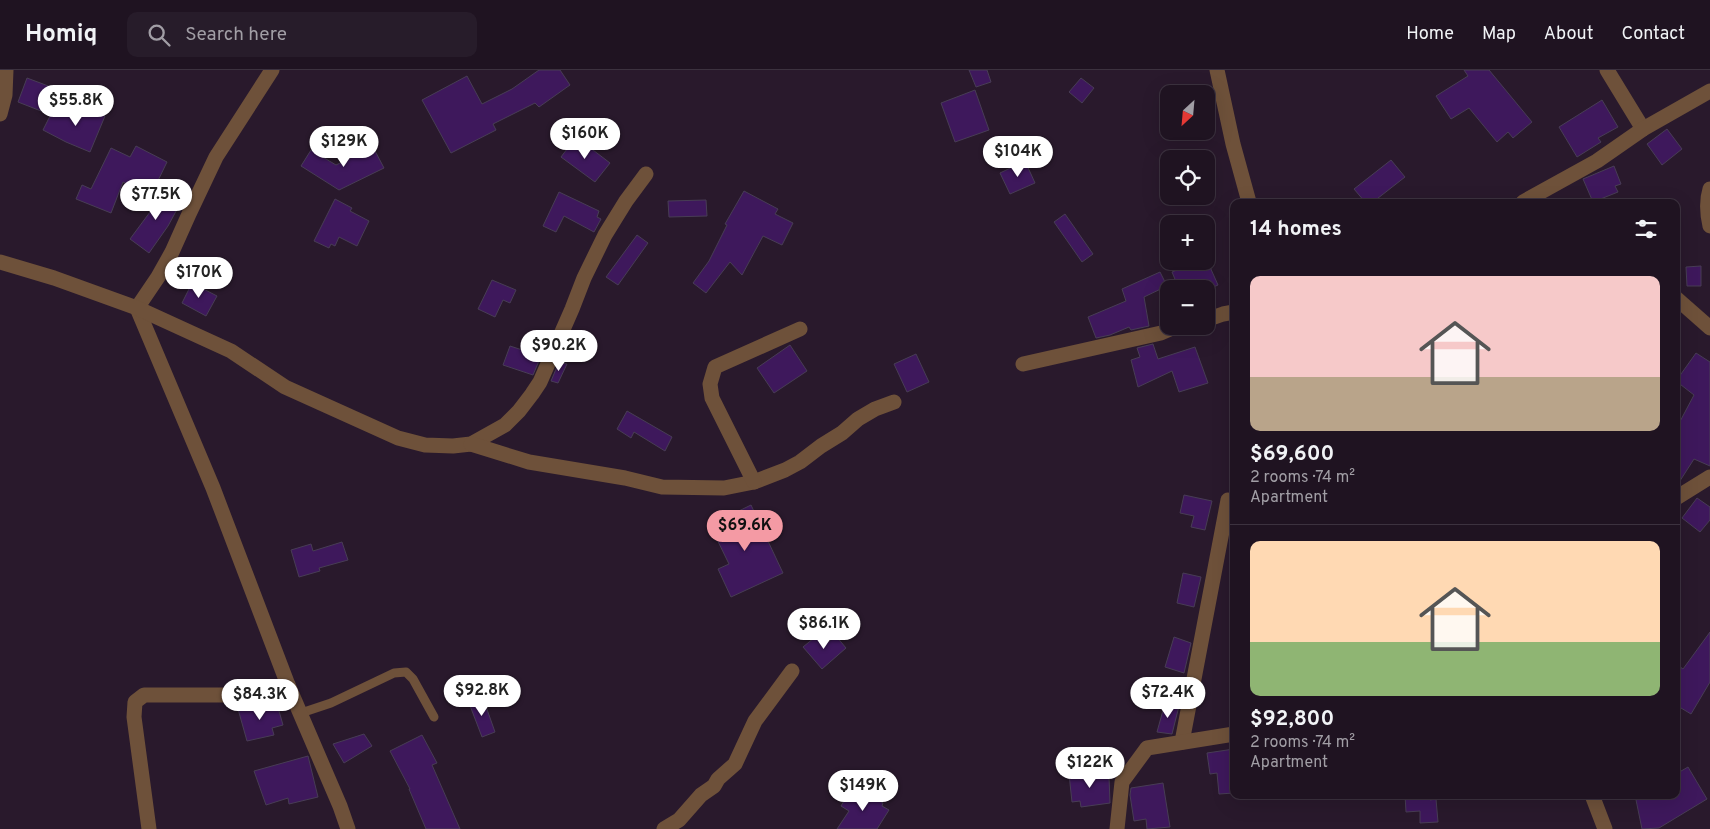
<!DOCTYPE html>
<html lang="en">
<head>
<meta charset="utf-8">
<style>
	body { margin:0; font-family:Overpass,sans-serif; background:#271c2a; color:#f1f3f6; height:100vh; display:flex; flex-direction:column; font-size:19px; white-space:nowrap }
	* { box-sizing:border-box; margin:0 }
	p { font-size:16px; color:#a19ea5 }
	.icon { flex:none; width:28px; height:28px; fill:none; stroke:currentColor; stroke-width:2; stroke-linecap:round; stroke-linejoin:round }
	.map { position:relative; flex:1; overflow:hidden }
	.details { position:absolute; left:1230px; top:129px; width:450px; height:600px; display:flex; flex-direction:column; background:#1f1321; border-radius:10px; box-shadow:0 5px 20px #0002,0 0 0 1px #3c323f }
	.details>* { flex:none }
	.needle { width:32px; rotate:206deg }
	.tools { position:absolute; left:1160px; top:15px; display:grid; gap:10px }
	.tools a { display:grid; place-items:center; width:55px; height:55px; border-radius:10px; background:#1f1321; box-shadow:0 5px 20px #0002,0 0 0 1px #3c323f; font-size:25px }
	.price { position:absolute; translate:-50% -42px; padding:0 11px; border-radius:18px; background:#fff; color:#222; font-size:16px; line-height:32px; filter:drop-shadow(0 1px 2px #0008) }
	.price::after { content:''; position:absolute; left:50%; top:30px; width:15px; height:11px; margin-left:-8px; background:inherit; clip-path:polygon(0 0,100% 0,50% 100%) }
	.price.selected { background:#f49aa4; color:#111 }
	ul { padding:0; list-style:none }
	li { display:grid; align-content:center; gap:10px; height:265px; padding:0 20px }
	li+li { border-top:1px solid #3c323f }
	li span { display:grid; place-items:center; height:155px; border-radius:10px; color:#555 }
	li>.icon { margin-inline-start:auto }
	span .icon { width:90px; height:90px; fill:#fffc; stroke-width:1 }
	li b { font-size:21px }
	h2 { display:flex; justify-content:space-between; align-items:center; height:60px; padding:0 20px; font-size:21px }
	header { display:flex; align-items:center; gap:30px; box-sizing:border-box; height:70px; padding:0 25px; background:#1f1321; border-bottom:1px solid #3c323f }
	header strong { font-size:24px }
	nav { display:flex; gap:28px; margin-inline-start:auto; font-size:18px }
	.search { width:350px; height:45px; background:#271c2a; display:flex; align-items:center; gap:12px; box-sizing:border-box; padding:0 18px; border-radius:10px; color:#a19ea5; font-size:19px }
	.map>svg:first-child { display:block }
	.building { fill:#3e185c; stroke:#483d55 }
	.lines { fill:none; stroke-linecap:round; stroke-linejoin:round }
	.lane { stroke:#6e513a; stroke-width:9 }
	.street { stroke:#6e513a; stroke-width:15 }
</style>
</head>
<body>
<header>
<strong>Homiq</strong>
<div class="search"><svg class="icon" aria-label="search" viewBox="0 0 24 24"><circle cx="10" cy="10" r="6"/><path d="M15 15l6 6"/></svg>Search here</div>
<nav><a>Home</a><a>Map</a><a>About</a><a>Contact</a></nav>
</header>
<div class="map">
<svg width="1710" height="759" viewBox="0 0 1710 759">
	<rect width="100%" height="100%" fill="#29192c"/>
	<g class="building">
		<polygon points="539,0 560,0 570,15 539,37 535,33 493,54 496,60 451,83 422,30 467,6 482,34 512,19"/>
		<polygon points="969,0 987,0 991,12 976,17"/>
		<polygon points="1464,0 1489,0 1532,52 1513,68 1508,62 1497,72 1469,38 1451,49 1436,26 1468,6"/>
		<polygon points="27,8 51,17 41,41 18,32"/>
		<polygon points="1081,8 1094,18 1082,33 1069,22"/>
		<polygon points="975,20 989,60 955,72 941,33"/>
		<polygon points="1602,30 1618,57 1598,68 1601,72 1577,87 1559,57"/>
		<polygon points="80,36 105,46 90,82 66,72 43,60 54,38 75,48"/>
		<polygon points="1667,59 1682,79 1662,95 1647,74"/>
		<polygon points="576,67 610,93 595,112 561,87"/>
		<polygon points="136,76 167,92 151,125 123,112 111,143 76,129 82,115 91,119 111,78 130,87"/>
		<polygon points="373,77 384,98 339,120 301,96 311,80 336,95"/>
		<polygon points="1391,90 1405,107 1373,132 1365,132 1354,119"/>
		<polygon points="1025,91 1035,113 1010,124 1000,103"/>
		<polygon points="1614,96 1621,114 1615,116 1618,122 1593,132 1583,109"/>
		<polygon points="160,120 181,132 168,156 149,183 130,169 153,138 151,136"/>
		<polygon points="744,121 778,139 775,144 793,153 782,175 763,166 742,205 730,192 706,223 693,213 709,191 727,155 725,154"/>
		<polygon points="559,122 599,141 597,147 601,149 594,162 564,146 556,162 543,156"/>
		<polygon points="335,129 352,138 350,141 369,151 357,176 339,167 335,176 331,174 329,178 314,171"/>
		<polygon points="706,130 707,146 669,147 668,131"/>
		<polygon points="1065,144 1093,184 1082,192 1054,152"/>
		<polygon points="637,165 648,173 618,215 606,207"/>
		<polygon points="1206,188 1218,215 1209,219 1179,219 1172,202 1199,191 1206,191"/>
		<polygon points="1701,196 1701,216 1687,216 1686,197"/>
		<polygon points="1160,202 1167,216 1144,227 1149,256 1131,260 1129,257 1110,265 1096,268 1088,247 1126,231 1122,219"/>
		<polygon points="492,210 516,220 510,233 503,230 495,247 478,239"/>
		<polygon points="192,213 217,226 206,246 182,233"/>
		<polygon points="1153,274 1158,289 1195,277 1208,313 1179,322 1172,301 1138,317 1131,290 1140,287 1137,278"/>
		<polygon points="790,275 807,301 774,323 757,298"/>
		<polygon points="510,276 541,286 533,305 503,295"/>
		<polygon points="1696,283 1710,292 1710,396 1694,389 1676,417 1676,359 1694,325 1676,311"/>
		<polygon points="916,284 929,312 907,322 894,294"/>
		<polygon points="559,292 567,294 558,313 551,311"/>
		<polygon points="627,341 672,367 665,381 634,362 631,368 617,359"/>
		<polygon points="1184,425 1212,431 1205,460 1191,457 1194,446 1180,443"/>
		<polygon points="1697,428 1710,437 1710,450 1700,462 1682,448"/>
		<polygon points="751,435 783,503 731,527 718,499 729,494 710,455"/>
		<polygon points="342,472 348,490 319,498 320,501 299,507 291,480 311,474 313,481"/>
		<polygon points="1183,503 1201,507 1194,537 1177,533"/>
		<polygon points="1710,562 1710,612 1691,644 1676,635 1676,594 1683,599"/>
		<polygon points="820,563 828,572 836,566 846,578 822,599 803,577"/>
		<polygon points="1174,567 1191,573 1184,603 1165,597"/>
		<polygon points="483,628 495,662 482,667 469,633"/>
		<polygon points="1165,633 1179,636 1172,664 1157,662"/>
		<polygon points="255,634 265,634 266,636 277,634 283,655 272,658 274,665 247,671 238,639"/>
		<polygon points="364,664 372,676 344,693 333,674"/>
		<polygon points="422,665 437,693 432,695 460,759 426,759 409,719 410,719 390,681"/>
		<polygon points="1234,679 1234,723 1219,724 1217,703 1210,704 1207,683"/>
		<polygon points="308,686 318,727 289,734 288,728 266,735 254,701"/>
		<polygon points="1688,697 1707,729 1659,758 1642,759 1635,725 1676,725 1676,704"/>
		<polygon points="1100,700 1101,708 1109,707 1110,733 1081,737 1080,731 1072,732 1069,704"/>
		<polygon points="1163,713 1170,757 1147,759 1146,749 1134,751 1130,725 1131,718"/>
		<polygon points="860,719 883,733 882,736 889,740 877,759 837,759 849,741 841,736 848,724 855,728"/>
		<polygon points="1405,725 1429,725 1430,730 1436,729 1438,752 1420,753 1420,741 1406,742"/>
	</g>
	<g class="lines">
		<polyline class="lane" points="301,643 331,633 394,603 406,602 413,609 434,647"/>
		<g class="street">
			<polyline points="272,0 216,87 189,144 172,182 158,207 137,238 213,418 288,615 340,736 348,759"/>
			<polyline points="1217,0 1233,74 1249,132"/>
			<polyline points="1607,0 1643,59"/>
			<polyline points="0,44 5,25 6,0"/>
			<path d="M1710,119C1706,132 1707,143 1710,156"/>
			<polyline points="1523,132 1597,91 1643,59 1710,21"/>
			<polyline points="0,192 54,208 137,238 231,281 285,317 398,368 425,375 453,376 471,374 505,355 519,341 532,324 540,312 572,239 584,208 605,165 626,131 646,104"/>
			<polyline points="1676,228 1710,258"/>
			<polyline points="1206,250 1223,244 1234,242"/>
			<polyline points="1023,294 1161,263 1177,256"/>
			<polyline points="471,374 529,392 625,408 662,417 724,418 754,412 785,400 800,392 821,376 842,363 858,349 875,339 894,332"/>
			<polyline points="754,412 712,328 710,314 715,297 800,259"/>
			<polyline points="1676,428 1710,407"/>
			<polyline points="1182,672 1228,430"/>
			<polyline points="1592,725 1605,759"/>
			<polyline points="149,759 134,647 135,632 144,625 275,625 281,623 288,615"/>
			<polyline points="664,759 679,750 701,725 714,716 718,709 735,694 755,651 792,601"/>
			<polyline points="1117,759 1122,712 1147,678 1234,664"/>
		</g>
	</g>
</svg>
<div class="tools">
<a><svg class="needle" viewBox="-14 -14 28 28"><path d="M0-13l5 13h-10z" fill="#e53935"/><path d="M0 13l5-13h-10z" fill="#a19ea5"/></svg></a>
<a><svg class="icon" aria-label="locate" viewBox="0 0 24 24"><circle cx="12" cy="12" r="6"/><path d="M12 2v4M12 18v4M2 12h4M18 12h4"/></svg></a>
<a>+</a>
<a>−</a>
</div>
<b class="price" style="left:76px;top:57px">$55.8K</b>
<b class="price" style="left:585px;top:90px">$160K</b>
<b class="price" style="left:344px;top:98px">$129K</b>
<b class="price" style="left:1018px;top:108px">$104K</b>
<b class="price" style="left:156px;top:151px">$77.5K</b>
<b class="price" style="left:199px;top:229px">$170K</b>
<b class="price" style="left:559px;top:302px">$90.2K</b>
<b class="price selected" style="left:745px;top:482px">$69.6K</b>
<b class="price" style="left:824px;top:580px">$86.1K</b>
<b class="price" style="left:482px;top:647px">$92.8K</b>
<b class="price" style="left:1168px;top:649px">$72.4K</b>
<b class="price" style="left:260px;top:651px">$84.3K</b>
<b class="price" style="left:1090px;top:719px">$122K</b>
<b class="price" style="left:863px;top:742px">$149K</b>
<section class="details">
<h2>14 homes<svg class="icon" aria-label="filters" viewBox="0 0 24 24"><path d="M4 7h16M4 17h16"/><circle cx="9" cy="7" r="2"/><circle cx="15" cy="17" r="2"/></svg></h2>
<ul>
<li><span style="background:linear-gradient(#f6c9c9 65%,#b9a48a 0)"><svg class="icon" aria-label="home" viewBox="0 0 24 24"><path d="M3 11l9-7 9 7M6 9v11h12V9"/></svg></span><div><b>$69,600</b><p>2 rooms · 74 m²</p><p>Apartment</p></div></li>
<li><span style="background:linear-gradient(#ffd9b3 65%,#8fb573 0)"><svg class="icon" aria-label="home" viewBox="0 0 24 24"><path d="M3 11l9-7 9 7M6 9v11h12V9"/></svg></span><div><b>$92,800</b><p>2 rooms · 74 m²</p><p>Apartment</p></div></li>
</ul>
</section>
</div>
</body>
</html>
